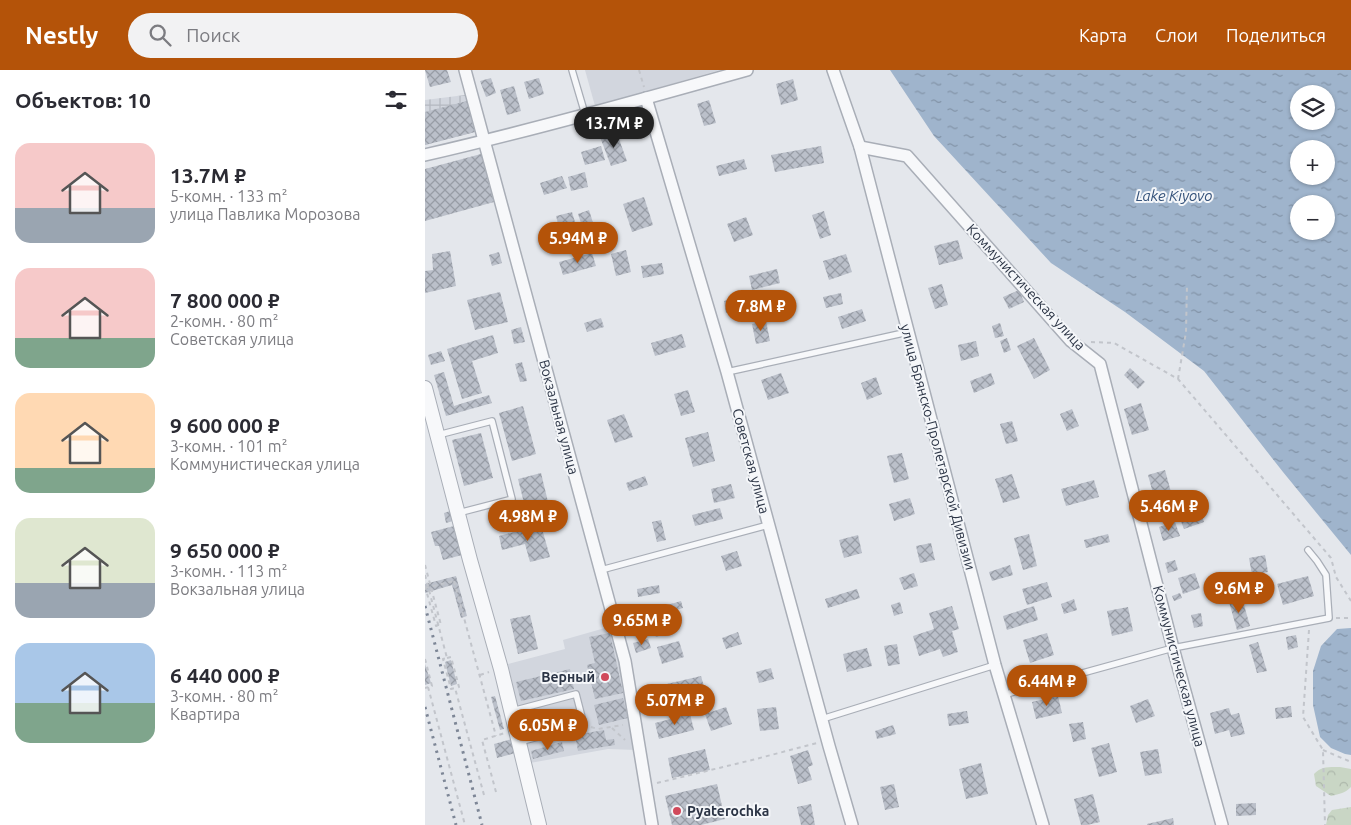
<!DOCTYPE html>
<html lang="ru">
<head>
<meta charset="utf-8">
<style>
	body { margin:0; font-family:Ubuntu,sans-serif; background:#f2f2f3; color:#2b2b33; height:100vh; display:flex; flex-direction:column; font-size:19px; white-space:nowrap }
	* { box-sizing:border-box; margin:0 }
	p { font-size:16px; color:#7c7c81 }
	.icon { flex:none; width:28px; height:28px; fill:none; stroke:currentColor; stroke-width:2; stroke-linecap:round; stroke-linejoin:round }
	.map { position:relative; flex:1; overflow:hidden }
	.drawer { display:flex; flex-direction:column; background:#fff; width:425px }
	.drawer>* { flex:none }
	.fabs { position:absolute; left:865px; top:15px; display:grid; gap:10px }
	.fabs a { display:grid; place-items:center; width:45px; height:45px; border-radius:50%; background:#fff; box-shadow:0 1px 4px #0004; font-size:25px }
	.price { position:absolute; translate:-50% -42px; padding:0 11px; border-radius:18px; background:#b45309; color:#fff; font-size:16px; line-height:32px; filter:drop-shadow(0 1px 2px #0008) }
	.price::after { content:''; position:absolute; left:50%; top:30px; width:15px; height:11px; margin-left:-8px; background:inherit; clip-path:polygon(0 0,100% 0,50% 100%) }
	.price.on { background:#222; color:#fff }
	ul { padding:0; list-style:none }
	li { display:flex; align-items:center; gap:15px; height:125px; padding:0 15px }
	li span { display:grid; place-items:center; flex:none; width:140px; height:100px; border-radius:15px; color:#555 }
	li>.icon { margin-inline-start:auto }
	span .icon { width:60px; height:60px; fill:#fffc; stroke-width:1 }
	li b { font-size:21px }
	h2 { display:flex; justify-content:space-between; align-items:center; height:60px; padding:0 15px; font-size:21px }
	header { display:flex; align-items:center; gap:30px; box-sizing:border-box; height:70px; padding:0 25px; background:#b45309; color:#fff }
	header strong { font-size:24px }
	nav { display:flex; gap:28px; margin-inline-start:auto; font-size:18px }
	.search { width:350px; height:45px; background:#f2f2f3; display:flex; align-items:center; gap:12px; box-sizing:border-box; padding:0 18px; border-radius:28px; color:#7c7c81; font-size:19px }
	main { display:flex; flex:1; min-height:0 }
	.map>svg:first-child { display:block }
	.built { fill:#d2d6de }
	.industrial { fill:url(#industrial-grid) }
	.forest { fill:url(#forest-crowns) }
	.water { fill:url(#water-ripples); fill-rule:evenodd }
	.building { fill:url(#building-cross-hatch) }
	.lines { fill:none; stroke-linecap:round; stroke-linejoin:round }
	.service-casing { stroke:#a9aeb7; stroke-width:8 }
	.minor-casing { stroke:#a9aeb7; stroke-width:14 }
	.tertiary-casing { stroke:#a9aeb7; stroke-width:16 }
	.path { stroke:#c2c5cb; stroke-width:2; stroke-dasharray:4 4; stroke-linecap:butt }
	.service { stroke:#f7f8fa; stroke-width:5.5 }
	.minor { stroke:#f7f8fa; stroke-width:11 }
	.tertiary { stroke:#f7f8fa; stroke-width:14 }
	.rail { stroke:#7d8696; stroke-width:3; stroke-dasharray:2.5 5; stroke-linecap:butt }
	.path-bridge { stroke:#c2c5cb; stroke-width:2; stroke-dasharray:4 4; stroke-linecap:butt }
	.poi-dot { fill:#d1495b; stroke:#f4f6f9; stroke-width:2 }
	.labels { text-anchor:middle; stroke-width:4; stroke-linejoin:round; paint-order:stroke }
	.street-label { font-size:14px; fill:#2b3445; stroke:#f4f6f9 }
	.poi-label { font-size:14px; font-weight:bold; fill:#2b3445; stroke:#f4f6f9; text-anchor:end }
	.water-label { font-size:15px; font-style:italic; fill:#34527a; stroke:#f4f6f9 }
</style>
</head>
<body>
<header>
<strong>Nestly</strong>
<div class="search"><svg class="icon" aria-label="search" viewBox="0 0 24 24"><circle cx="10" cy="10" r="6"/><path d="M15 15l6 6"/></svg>Поиск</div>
<nav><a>Карта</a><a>Слои</a><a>Поделиться</a></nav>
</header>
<main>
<section class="drawer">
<h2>Объектов: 10<svg class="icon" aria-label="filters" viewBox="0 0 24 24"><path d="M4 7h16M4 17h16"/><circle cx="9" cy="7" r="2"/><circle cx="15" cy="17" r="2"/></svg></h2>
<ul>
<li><span style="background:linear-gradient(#f6c9c9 65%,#9aa5b1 0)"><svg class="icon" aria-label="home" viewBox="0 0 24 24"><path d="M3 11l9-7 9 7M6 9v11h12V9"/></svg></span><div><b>13.7M ₽</b><p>5-комн. · 133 m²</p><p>улица Павлика Морозова</p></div></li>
<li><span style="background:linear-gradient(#f6c9c9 70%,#7fa58c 0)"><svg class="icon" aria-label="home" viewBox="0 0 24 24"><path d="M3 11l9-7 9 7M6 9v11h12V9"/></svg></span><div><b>7 800 000 ₽</b><p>2-комн. · 80 m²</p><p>Советская улица</p></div></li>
<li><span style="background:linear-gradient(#ffd9b3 75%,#7fa58c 0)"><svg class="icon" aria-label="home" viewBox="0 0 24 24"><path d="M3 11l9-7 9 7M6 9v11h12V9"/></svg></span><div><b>9 600 000 ₽</b><p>3-комн. · 101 m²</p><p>Коммунистическая улица</p></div></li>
<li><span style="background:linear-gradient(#dfe7d0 65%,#9aa5b1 0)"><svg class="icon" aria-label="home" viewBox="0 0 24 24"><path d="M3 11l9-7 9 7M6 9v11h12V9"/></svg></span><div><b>9 650 000 ₽</b><p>3-комн. · 113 m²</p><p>Вокзальная улица</p></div></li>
<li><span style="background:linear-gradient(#a9c7e8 60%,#7fa58c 0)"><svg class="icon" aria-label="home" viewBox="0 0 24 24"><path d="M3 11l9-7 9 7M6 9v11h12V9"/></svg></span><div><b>6 440 000 ₽</b><p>3-комн. · 80 m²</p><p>Квартира</p></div></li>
</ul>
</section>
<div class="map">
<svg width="926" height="755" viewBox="0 0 926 755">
	<defs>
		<pattern id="industrial-grid" width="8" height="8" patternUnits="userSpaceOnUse" patternTransform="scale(1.25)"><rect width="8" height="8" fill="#d2d6de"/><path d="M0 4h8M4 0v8" fill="none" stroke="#b4b8c0"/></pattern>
		<pattern id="forest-crowns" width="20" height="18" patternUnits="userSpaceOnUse" patternTransform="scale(1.25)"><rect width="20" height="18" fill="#c9d6c5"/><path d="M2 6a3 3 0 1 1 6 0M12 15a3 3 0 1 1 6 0" fill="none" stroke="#adb8ab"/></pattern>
		<pattern id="water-ripples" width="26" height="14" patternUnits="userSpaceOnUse" patternTransform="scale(1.25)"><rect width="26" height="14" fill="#9fb4cc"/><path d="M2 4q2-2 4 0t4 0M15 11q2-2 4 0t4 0" fill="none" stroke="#8293a7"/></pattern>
		<pattern id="building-cross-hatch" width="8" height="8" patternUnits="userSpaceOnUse" patternTransform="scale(1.25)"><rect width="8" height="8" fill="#bbc0ca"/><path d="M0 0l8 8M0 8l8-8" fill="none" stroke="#989da6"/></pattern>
	</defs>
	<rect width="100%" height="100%" fill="#e4e7ec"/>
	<g class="built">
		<polygon points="160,0 295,0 170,36"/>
		<polygon points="187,556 204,614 212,680 183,679 105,693 83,594 140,579 138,570"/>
	</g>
	<polygon class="industrial" points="40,25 50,62 0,75 0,30"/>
	<g class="forest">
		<path d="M915,697L926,699V717C920,723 915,724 906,726L891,716L889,704C896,696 905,697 915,697Z"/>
		<polygon points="926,737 926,755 901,755 903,745 907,740"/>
	</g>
	<g class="water">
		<path d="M465,0H926V485L858,402L779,301L700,242L626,193L509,66ZM874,24H901V51H874ZM874,79H901V106H874ZM874,134H901V161H874Z"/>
		<polygon points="926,558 926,685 920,684 906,678 895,667 888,635 888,601 896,576 912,559"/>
	</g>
	<g class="building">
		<polygon points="0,0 22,0 26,12 5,17"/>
		<polygon points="66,8 71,23 61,27 55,11"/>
		<polygon points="114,8 119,24 104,29 99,12"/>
		<polygon points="368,9 373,30 356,35 351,14"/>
		<polygon points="89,16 96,41 82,45 75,20"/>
		<polygon points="284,30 291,53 279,56 272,34"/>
		<polygon points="42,31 50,62 0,75 0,42"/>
		<polygon points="191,61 202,91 186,96 175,67"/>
		<polygon points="176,76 180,90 160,95 156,82"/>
		<polygon points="396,76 399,93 350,102 346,85"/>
		<polygon points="56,84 69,132 0,151 0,99"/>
		<polygon points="319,89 322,99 294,106 291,96"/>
		<polygon points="160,102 163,117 146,121 143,107"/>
		<polygon points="137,106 142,118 119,125 115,113"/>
		<polygon points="219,127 228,155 207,162 198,134"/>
		<polygon points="164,140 169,156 158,159 153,144"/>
		<polygon points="399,141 406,165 395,169 387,145"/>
		<polygon points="147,142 152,159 136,164 131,146"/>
		<polygon points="321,147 328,165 309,172 302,154"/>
		<polygon points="533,170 538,189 514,195 509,176"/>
		<polygon points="201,180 206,202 191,206 186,184"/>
		<polygon points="25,181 31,216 0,223 0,201 8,200 7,184"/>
		<polygon points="74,182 77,193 67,196 64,185"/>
		<polygon points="167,183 171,196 138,205 134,192"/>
		<polygon points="421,184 427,202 404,210 398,191"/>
		<polygon points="237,193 239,204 218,208 216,196"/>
		<polygon points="352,199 355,213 327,220 324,206"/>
		<polygon points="517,214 523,235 510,239 503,218"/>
		<polygon points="594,220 599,232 584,239 578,227"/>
		<polygon points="75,222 83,252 50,260 42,230"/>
		<polygon points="416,223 418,234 401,238 398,227"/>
		<polygon points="311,228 314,240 301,243 299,231"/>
		<polygon points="437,239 441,251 417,259 413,247"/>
		<polygon points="176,248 179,257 162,262 159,253"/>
		<polygon points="341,251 345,271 331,274 327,254"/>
		<polygon points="575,253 579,266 570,268 567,256"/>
		<polygon points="96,257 100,272 89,274 86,260"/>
		<polygon points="257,264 261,277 230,286 226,273"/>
		<polygon points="68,265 73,283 47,291 57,323 37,329 22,279"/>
		<polygon points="582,268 586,280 579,283 575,271"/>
		<polygon points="609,268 625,300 609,309 592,276"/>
		<polygon points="551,271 554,286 536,291 533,275"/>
		<polygon points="16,281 20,291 6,295 3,285"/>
		<polygon points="97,292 102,311 95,312 90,294"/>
		<polygon points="705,298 720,312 713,319 699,305"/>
		<polygon points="19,302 29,336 64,325 67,333 21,346 9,305"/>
		<polygon points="356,303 364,323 343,330 336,310"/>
		<polygon points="566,303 570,314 549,323 545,311"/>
		<polygon points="451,307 457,324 442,330 436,313"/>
		<polygon points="263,320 270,342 256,346 249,324"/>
		<polygon points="716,333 724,360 707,365 699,339"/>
		<polygon points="98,336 111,384 87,391 74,343"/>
		<polygon points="647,339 654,356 642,361 635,344"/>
		<polygon points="199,344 208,367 190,373 182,350"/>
		<polygon points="587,351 593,371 581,374 575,354"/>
		<polygon points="283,362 290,391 268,397 260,368"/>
		<polygon points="56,363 68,408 39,416 27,370"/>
		<polygon points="477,383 484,409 469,413 462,386"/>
		<polygon points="740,400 746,422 729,427 723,405"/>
		<polygon points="116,403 125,440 102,445 93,409"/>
		<polygon points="587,404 595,428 578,433 570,409"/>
		<polygon points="220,406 223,415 204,421 201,413"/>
		<polygon points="669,410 674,427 641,436 636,419"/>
		<polygon points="306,414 310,428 289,433 286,419"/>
		<polygon points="485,428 490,444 469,451 464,434"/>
		<polygon points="295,438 298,449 270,456 267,445"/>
		<polygon points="25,441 28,451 21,453 19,443"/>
		<polygon points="775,441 779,452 759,459 755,449"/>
		<polygon points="236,450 241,470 232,472 227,452"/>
		<polygon points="750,452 755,466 738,471 734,457"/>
		<polygon points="116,455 125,487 105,492 100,474 77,480 74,466"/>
		<polygon points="29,456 37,485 18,490 14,476 10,476 6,462"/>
		<polygon points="604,464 612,496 598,500 589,468"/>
		<polygon points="683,464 685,472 661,478 659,470"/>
		<polygon points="433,465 437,483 419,488 414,470"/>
		<polygon points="506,473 510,490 495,493 491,476"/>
		<polygon points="312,481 317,496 301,501 296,486"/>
		<polygon points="840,485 843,502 827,505 824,488"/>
		<polygon points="750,490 753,500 743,503 740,493"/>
		<polygon points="585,495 588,505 567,511 564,502"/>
		<polygon points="489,503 493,516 479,520 474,508"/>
		<polygon points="770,503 775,518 758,524 753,508"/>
		<polygon points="31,506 42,546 36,548 27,515 0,523 0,514"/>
		<polygon points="883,506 889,526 858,535 852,514"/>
		<polygon points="622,512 627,527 602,535 597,519"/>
		<polygon points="234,515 235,523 213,527 212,519"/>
		<polygon points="432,519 435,528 403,538 400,529"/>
		<polygon points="755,523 757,528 749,531 747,526"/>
		<polygon points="817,528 825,556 812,560 804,532"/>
		<polygon points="649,529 652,540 639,544 636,534"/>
		<polygon points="256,531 258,538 241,543 239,536"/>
		<polygon points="475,532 478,543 469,546 466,535"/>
		<polygon points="527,536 534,559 527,561 533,582 518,587 515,579 494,586 488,566 509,559 504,543"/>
		<polygon points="609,536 613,550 582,560 578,546"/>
		<polygon points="703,537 708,561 687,566 682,541"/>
		<polygon points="776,543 778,556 769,558 766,545"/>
		<polygon points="105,545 113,579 93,584 85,549"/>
		<polygon points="217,545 218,550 202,554 200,550"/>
		<polygon points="248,552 250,560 231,567 228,560"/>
		<polygon points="219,557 221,562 205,566 204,561"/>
		<polygon points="313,562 317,574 301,579 297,568"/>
		<polygon points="185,563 198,623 170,629 162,595 170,593 164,567"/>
		<polygon points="622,563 629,585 605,593 598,570"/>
		<polygon points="871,565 873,577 863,580 861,567"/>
		<polygon points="223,569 226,578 211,583 208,573"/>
		<polygon points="254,571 259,587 237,594 232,577"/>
		<polygon points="833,572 842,601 832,603 824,575"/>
		<polygon points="472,574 475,594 463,596 459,576"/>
		<polygon points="442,578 447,596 422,602 418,584"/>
		<polygon points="26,590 32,614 26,616 20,592"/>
		<polygon points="0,594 6,613 0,615"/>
		<polygon points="346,598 349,609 334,613 331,602"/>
		<polygon points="145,599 149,619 96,631 91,612"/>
		<polygon points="276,606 282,627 234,639 229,617"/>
		<polygon points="70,626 79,659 75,660 66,627"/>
		<polygon points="633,626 637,643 611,649 607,632"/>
		<polygon points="198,628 203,648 174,655 169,635"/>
		<polygon points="723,629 730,646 711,653 705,636"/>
		<polygon points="866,636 867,647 851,649 850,638"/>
		<polygon points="301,637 307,654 286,661 280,644"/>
		<polygon points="351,637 354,659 335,661 332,639"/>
		<polygon points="804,638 806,645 814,643 820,664 806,667 804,660 790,664 785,643"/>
		<polygon points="542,641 544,653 524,656 522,644"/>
		<polygon points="265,644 269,660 234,669 230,653"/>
		<polygon points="101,648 103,656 100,657 98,649"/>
		<polygon points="658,652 661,669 648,672 644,654"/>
		<polygon points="468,655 471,664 452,669 450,661"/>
		<polygon points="179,660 181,670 189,669 190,675 153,681 150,665"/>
		<polygon points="87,669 91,683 72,688 69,674"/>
		<polygon points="137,672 139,681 108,689 106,681"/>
		<polygon points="684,673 692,702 674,707 666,678"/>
		<polygon points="280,679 285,700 247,708 243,688"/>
		<polygon points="733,679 737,703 720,706 715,682"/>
		<polygon points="383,680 388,695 383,697 387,710 373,714 365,686"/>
		<polygon points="556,693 563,724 541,729 534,699"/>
		<polygon points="292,714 300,749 276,755 247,755 240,726"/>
		<polygon points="469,714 474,737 460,740 455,717"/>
		<polygon points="668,724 675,752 662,755 656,755 649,729"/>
		<polygon points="831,733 831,745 811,746 811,734"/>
		<polygon points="386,734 390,755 376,755 372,737"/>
		<polygon points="748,748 749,755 722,755 722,754"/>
	</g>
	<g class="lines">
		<defs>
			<g id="service">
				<polyline points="147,0 160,44"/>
				<polyline points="302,302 483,262"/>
				<polyline points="13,365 67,351 87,429 33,443"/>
				<polyline points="176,500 343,455"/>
				<polyline points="578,625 748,578 904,548 901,505 892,491 883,480"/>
				<polyline points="87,641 151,624 159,655 94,672"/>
				<polyline points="397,649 570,595"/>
			</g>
			<g id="minor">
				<polyline points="40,0 200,591 227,755"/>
				<polyline points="408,0 435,77 570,595 618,755"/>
				<polyline points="221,28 302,302 404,676 427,755"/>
				<polyline points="435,77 482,86 646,271 675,294 748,578 797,755"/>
				<path d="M0,85C108,60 215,30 322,0"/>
			</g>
			<polyline id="tertiary" points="0,318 45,490 76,599 114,755"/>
		</defs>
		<use href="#service" class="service-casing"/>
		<use href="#minor" class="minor-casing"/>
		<use href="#tertiary" class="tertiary-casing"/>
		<g class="path">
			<polyline points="214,0 219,17"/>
			<polyline points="666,272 689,273 753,309 906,488 911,507 926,531"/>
			<polyline points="753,309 761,262 762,214"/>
			<polyline points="0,495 16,555 13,555"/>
			<polyline points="0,505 22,588 18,589 26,619 30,618 59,725"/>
			<polyline points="29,511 71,666"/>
			<polyline points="0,516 11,556 13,555"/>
			<polyline points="911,548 926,548"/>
			<polyline points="884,560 878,647 898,680 900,755"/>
			<polyline points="22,588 26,587 34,617 31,618"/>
			<polyline points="0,589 7,616 0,618"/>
			<polyline points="55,605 64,602"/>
			<polyline points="3,617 40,755"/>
			<polyline points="166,657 173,659 198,655"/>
			<polyline points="187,658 200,670"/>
			<polyline points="898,680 926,692"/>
			<polyline points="232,713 327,690 392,673"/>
			<polyline points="71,722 57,670 80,663"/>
		</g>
		<use href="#service" class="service"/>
		<use href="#minor" class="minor"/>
		<use href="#tertiary" class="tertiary"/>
		<g class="rail">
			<polyline points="0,536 57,755"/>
			<polyline points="0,637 31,755"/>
		</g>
		<polyline class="path-bridge" points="0,518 29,511"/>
	</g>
	<g class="poi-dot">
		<circle cx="180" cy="607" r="5"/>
		<circle cx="252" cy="741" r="5"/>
	</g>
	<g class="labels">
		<g class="street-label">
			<text transform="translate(601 217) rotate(47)" y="5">Коммунистическая улица</text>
			<text transform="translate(134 347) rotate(75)" y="5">Вокзальная улица</text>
			<text transform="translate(513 377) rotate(75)" y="5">улица Брянско-Пролетарской Дивизии</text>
			<text transform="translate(326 391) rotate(75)" y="5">Советская улица</text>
			<text transform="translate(754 596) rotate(75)" y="5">Коммунистическая улица</text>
		</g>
		<g class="poi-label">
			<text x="170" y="612">Верный</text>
			<text x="262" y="746" text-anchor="start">Pyaterochka</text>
		</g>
		<g class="water-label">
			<text x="749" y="131">Lake Kiyovo</text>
		</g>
	</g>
</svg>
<div class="fabs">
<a><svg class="icon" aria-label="layers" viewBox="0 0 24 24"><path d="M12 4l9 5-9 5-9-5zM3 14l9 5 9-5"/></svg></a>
<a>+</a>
<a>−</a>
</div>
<b class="price on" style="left:189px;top:79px">13.7M ₽</b>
<b class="price" style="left:153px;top:194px">5.94M ₽</b>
<b class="price" style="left:336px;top:262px">7.8M ₽</b>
<b class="price" style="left:744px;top:462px">5.46M ₽</b>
<b class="price" style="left:103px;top:472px">4.98M ₽</b>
<b class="price" style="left:814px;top:544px">9.6M ₽</b>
<b class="price" style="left:217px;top:576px">9.65M ₽</b>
<b class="price" style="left:622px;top:637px">6.44M ₽</b>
<b class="price" style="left:250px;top:656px">5.07M ₽</b>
<b class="price" style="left:123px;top:681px">6.05M ₽</b>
</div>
</main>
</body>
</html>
